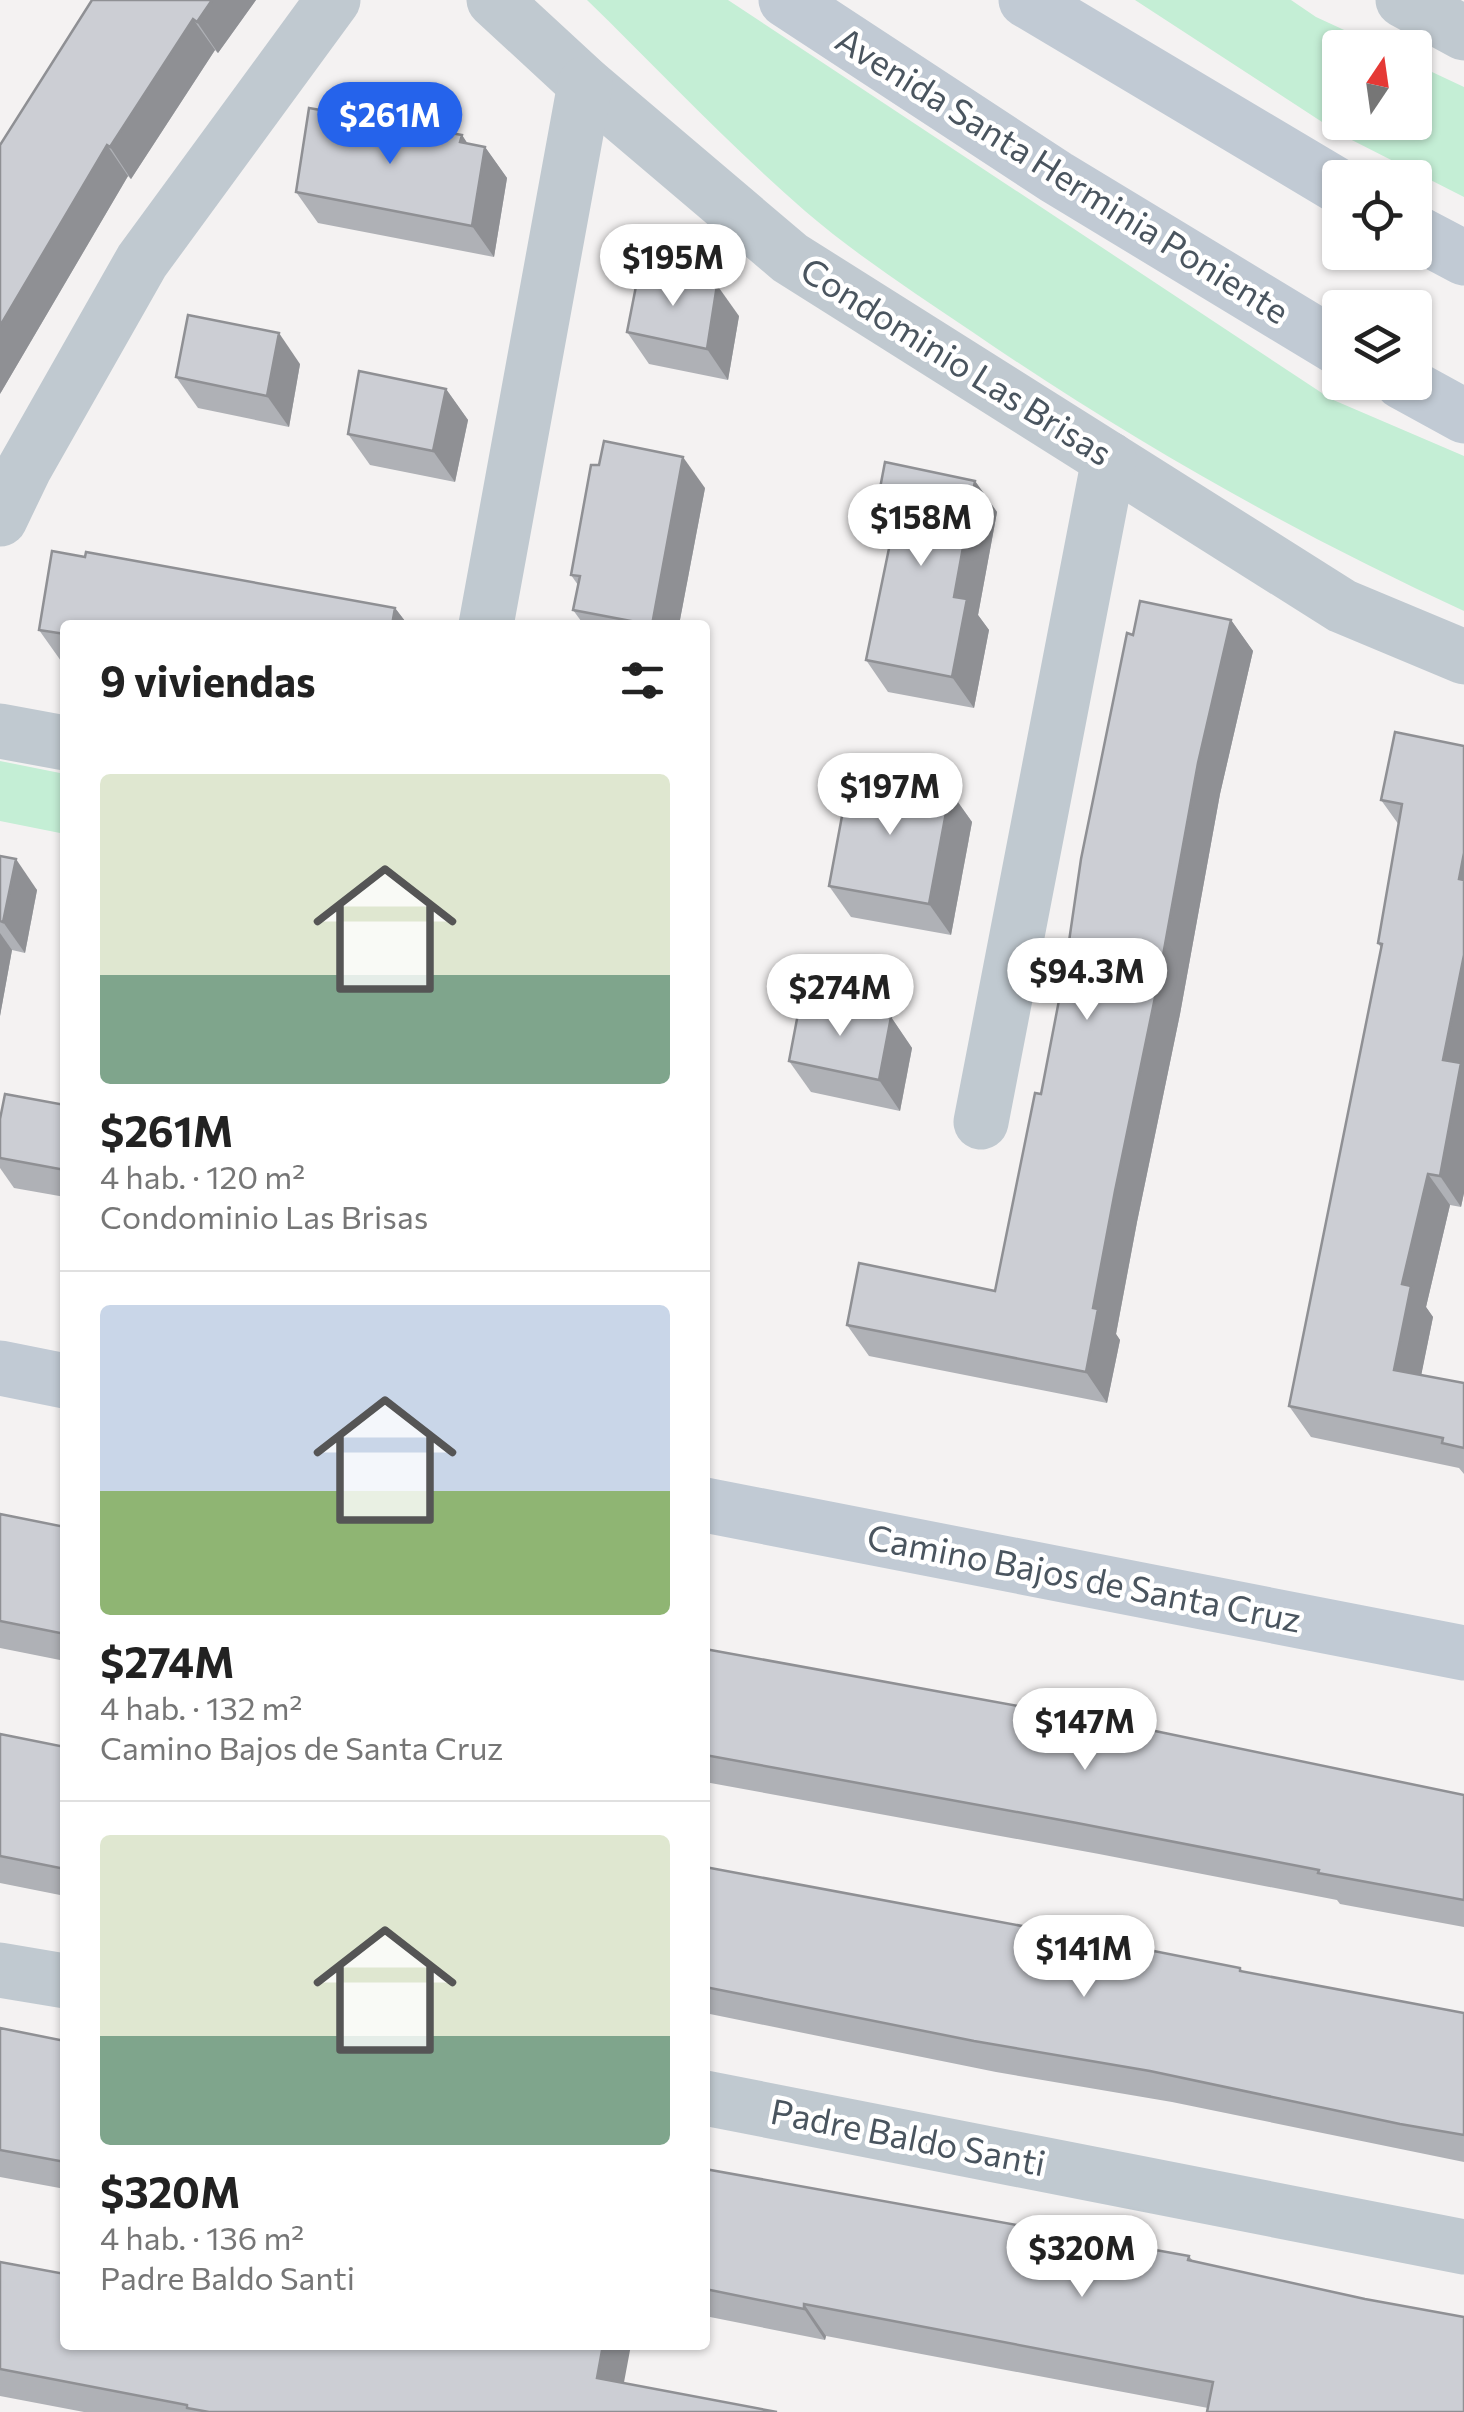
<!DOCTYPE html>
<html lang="es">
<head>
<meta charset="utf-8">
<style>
	body { margin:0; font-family:Commissioner,sans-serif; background:#f2f2f2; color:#222; height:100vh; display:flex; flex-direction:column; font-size:38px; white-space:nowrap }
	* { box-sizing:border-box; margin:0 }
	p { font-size:32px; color:#767676 }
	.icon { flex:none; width:55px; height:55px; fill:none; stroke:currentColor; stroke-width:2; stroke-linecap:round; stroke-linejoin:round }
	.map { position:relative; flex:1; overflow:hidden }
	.details { position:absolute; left:60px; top:620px; width:650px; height:1730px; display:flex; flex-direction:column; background:#fff; border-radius:10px; box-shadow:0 2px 8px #0004 }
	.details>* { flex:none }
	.needle { width:65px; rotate:13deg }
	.tools { position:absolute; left:1322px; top:30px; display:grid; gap:20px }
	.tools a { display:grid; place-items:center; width:110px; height:110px; border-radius:10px; background:#fff; box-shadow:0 2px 8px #0004; font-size:50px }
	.price { position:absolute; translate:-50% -85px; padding:0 22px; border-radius:35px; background:#fff; color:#222; font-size:32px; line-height:65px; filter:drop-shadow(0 2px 5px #0008) }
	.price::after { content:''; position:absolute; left:50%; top:60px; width:30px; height:22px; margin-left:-15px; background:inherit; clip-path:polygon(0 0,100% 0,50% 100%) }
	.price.current { background:#2563eb; color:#fff }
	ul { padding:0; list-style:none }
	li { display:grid; align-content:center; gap:20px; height:530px; padding:0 40px }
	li+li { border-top:2px solid #e0e0e0 }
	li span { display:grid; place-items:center; height:310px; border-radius:10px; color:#555 }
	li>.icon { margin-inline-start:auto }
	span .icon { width:180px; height:180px; fill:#fffc; stroke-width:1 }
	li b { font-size:42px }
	h2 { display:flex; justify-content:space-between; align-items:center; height:120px; padding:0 40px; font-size:42px }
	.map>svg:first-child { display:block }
	.green { fill:#c4eed5 }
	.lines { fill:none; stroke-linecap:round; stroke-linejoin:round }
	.street { stroke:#c0c9d0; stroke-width:55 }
	.secondary { stroke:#c1cad4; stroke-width:55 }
	.wall { fill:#afb1b6 }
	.shaded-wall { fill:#8f9094 }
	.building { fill:#ccced4; stroke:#8f9094; stroke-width:2.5 }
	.labels { text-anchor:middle; stroke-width:9; stroke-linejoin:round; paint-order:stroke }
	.street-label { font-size:35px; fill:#4a555f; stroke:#fff }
</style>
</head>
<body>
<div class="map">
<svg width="1464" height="2412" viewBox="0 0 1464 2412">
	<rect width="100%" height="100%" fill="#f4f2f2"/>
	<g class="green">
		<path d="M587,0H728L1331,399L1464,456V611C1292,532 1127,438 971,331C915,293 856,255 805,211C729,145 659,70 587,0Z"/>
		<polygon points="1135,0 1291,0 1316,17 1381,47 1340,48 1340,122 1415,122 1415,64 1464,87 1464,197 1342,135"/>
		<polygon points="0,761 65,774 65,834 0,821"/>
	</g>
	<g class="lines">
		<g class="street">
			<polyline points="494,0 585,84 790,258 1342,606 1464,657"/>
			<polyline points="1403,0 1464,33"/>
			<polyline points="0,519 24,469 142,261 333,0"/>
			<polyline points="486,625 585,84"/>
			<polyline points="0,731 65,743"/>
			<polyline points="981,1122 1109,459"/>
			<polyline points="0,1970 65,1981"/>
			<polyline points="705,2098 1464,2247"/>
		</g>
		<g class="secondary">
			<polyline points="786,0 1056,177 1340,349"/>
			<polyline points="1026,0 1340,187"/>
			<polyline points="1415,232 1464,258"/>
			<polyline points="1402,382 1464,416"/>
			<polyline points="0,1368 65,1381"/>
			<polyline points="705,1505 1464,1653"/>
		</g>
	</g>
	<g class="wall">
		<polygon points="92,0 256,0 218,53 215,50 131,179 128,176 0,394"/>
		<polygon points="462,135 467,144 485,147 507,178 494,257 318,223 296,192"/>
		<polygon points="739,316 728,380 649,364 627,332"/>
		<polygon points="300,364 289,427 198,408 176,377"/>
		<polygon points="446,389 468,420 455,482 370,465 348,434"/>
		<polygon points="975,481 997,512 978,615 989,630 974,708 888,692 866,660 889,548 873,525"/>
		<polygon points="705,488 679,625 584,625 573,610 578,585 571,575"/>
		<polygon points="52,551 85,557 86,552 395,608 408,625 65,625 65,662 61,661 39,630"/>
		<polygon points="1231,620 1253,651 1220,794 1180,1014 1137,1222 1116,1334 1120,1340 1107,1403 869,1356 847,1325 995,1291 1041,1094 1133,635"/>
		<polygon points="1464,746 1464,1193 1461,1207 1450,1205 1426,1307 1433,1317 1421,1375 1464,1383 1464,1474 1459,1468 1311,1437 1289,1406 1381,948 1378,943 1399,825 1381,800"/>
		<polygon points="950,791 972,822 951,935 851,917 829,886"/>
		<polygon points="0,856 37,890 25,953 12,950 0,1016"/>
		<polygon points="891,1017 912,1048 900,1111 811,1092 789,1061"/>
		<polygon points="65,1105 65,1197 14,1188 0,1168 0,1119"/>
		<polygon points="0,1514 65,1527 65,1661 0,1648"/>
		<polygon points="705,1649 1464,1795 1464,1927 1340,1904 1337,1900 1099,1854 705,1782"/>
		<polygon points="0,1734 65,1747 65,1896 0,1883"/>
		<polygon points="705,1867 1240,1968 1243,1972 1464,2013 1464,2162 1172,2102 996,2072 705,2013"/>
		<polygon points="0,2028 65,2041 65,2189 0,2177"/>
		<polygon points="705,2169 1189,2256 1193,2261 1365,2299 1208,2408 826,2336 825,2340 705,2316"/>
		<polygon points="0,2262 65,2345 624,2383 777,2412 84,2412 0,2396"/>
	</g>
	<g class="shaded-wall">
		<polygon points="212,0 256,0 218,53 197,22"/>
		<polygon points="193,19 215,50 131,179 110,147"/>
		<polygon points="462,135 482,165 485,147 507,178 494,257 472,226 460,142"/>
		<polygon points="107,145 128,176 0,394 0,326"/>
		<polygon points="717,285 739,316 728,380 707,349"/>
		<polygon points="279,333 300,364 289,427 267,396"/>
		<polygon points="446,389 468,420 455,482 433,451"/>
		<polygon points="683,457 705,488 679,625 652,625"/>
		<polygon points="975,481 997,512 978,615 989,630 974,708 952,677 954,597"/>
		<polygon points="395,608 408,625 392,625"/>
		<polygon points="1231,620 1253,651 1220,794 1180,1014 1137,1222 1116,1334 1120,1340 1107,1403 1086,1372 1093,1308 1198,763"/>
		<polygon points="950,791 972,822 951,935 929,904"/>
		<polygon points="1464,853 1464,887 1459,879"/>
		<polygon points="16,859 37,890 25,953 3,922"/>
		<polygon points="0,933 12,950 0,1016"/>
		<polygon points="1464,955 1464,1193 1461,1207 1440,1176 1443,1060"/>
		<polygon points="891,1017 912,1048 900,1111 879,1080"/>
		<polygon points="1428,1174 1450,1205 1426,1307 1433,1317 1416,1401 1394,1370 1402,1284"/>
		<polygon points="804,2304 826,2336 825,2340 804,2309"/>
		<polygon points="603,2345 631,2345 619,2409 597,2378"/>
	</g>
	<g class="building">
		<polygon points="92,0 212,0 197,22 193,19 110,147 107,145 0,326 0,145"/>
		<polygon points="309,108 462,135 460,142 485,147 472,226 296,192"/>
		<polygon points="639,271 717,285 707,349 627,332"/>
		<polygon points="188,315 279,333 267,396 176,377"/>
		<polygon points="359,371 446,389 433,451 348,434"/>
		<polygon points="604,441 683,457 652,625 573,610 580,576 571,575 591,465 599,465"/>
		<polygon points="885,462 975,481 954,597 967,599 952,677 866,660 893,529 873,525"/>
		<polygon points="52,551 85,557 86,552 395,608 392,625 65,625 65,634 39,630"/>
		<polygon points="1140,601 1231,620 1198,763 1158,983 1115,1191 1093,1308 1098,1309 1086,1372 847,1325 859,1263 995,1291 1035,1093 1041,1094 1065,969 1081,859 1127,633 1133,635"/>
		<polygon points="1395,732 1464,746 1464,853 1459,879 1464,880 1464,955 1443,1060 1461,1063 1440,1176 1428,1174 1402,1284 1411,1286 1394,1370 1464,1383 1464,1448 1442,1443 1443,1438 1289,1406 1382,944 1378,943 1402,804 1381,800"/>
		<polygon points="850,773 950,791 929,904 829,886"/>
		<polygon points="0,856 16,859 3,922 0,921"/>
		<polygon points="801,998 891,1017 879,1080 789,1061"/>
		<polygon points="5,1094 65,1105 65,1170 0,1158 0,1119"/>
		<polygon points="0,1514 65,1527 65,1634 0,1621"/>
		<polygon points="705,1649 1155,1731 1464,1795 1464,1900 1318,1873 1319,1870 1077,1823 705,1755"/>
		<polygon points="0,1734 65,1747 65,1869 0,1856"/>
		<polygon points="705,1867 1108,1942 1240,1968 1240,1971 1464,2013 1464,2135 1400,2124 1150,2071 974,2041 705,1987"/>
		<polygon points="0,2028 65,2041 65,2162 0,2150"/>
		<polygon points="705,2169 1189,2256 1188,2260 1365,2299 1464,2317 1464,2412 1207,2412 1213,2382 804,2304 804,2309 705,2289"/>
		<polygon points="0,2262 65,2274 65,2345 603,2345 597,2378 777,2412 209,2412 187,2408 187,2405 0,2369"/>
	</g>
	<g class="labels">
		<g class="street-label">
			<text transform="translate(1062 176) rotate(32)" y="12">Avenida Santa Herminia Poniente</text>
			<text transform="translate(956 362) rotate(32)" y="12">Condominio Las Brisas</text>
			<text transform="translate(1084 1579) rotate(11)" y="12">Camino Bajos de Santa Cruz</text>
			<text transform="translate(908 2138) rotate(11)" y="12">Padre Baldo Santi</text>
		</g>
	</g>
</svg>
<div class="tools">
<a><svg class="needle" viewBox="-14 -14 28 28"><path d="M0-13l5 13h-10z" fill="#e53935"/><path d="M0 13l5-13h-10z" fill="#767676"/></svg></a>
<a><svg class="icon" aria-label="locate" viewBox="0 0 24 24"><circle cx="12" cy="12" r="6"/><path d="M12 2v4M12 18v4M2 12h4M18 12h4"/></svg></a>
<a><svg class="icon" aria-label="layers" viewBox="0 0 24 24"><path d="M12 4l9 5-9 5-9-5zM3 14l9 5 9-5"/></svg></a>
</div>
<b class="price current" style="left:390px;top:167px">$261M</b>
<b class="price" style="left:673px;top:309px">$195M</b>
<b class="price" style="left:921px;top:569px">$158M</b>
<b class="price" style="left:890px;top:838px">$197M</b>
<b class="price" style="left:1087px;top:1023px">$94.3M</b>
<b class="price" style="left:840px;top:1039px">$274M</b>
<b class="price" style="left:1085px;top:1773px">$147M</b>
<b class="price" style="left:1084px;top:2000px">$141M</b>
<b class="price" style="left:1082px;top:2300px">$320M</b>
<section class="details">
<h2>9 viviendas<svg class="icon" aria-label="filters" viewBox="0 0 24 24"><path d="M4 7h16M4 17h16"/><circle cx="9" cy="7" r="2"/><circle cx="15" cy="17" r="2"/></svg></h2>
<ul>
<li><span style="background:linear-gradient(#dfe7d0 65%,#7fa58c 0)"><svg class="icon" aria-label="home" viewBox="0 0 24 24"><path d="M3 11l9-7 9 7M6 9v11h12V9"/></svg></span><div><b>$261M</b><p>4 hab. · 120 m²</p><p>Condominio Las Brisas</p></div></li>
<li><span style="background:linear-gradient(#c9d6e8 60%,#8fb573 0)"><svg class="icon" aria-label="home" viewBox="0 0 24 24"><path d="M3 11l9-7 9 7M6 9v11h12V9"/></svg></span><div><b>$274M</b><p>4 hab. · 132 m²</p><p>Camino Bajos de Santa Cruz</p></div></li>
<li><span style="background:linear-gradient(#dfe7d0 65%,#7fa58c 0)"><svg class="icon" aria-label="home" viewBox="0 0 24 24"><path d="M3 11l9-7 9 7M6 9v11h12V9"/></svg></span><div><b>$320M</b><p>4 hab. · 136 m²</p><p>Padre Baldo Santi</p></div></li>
</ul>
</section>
</div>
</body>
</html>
